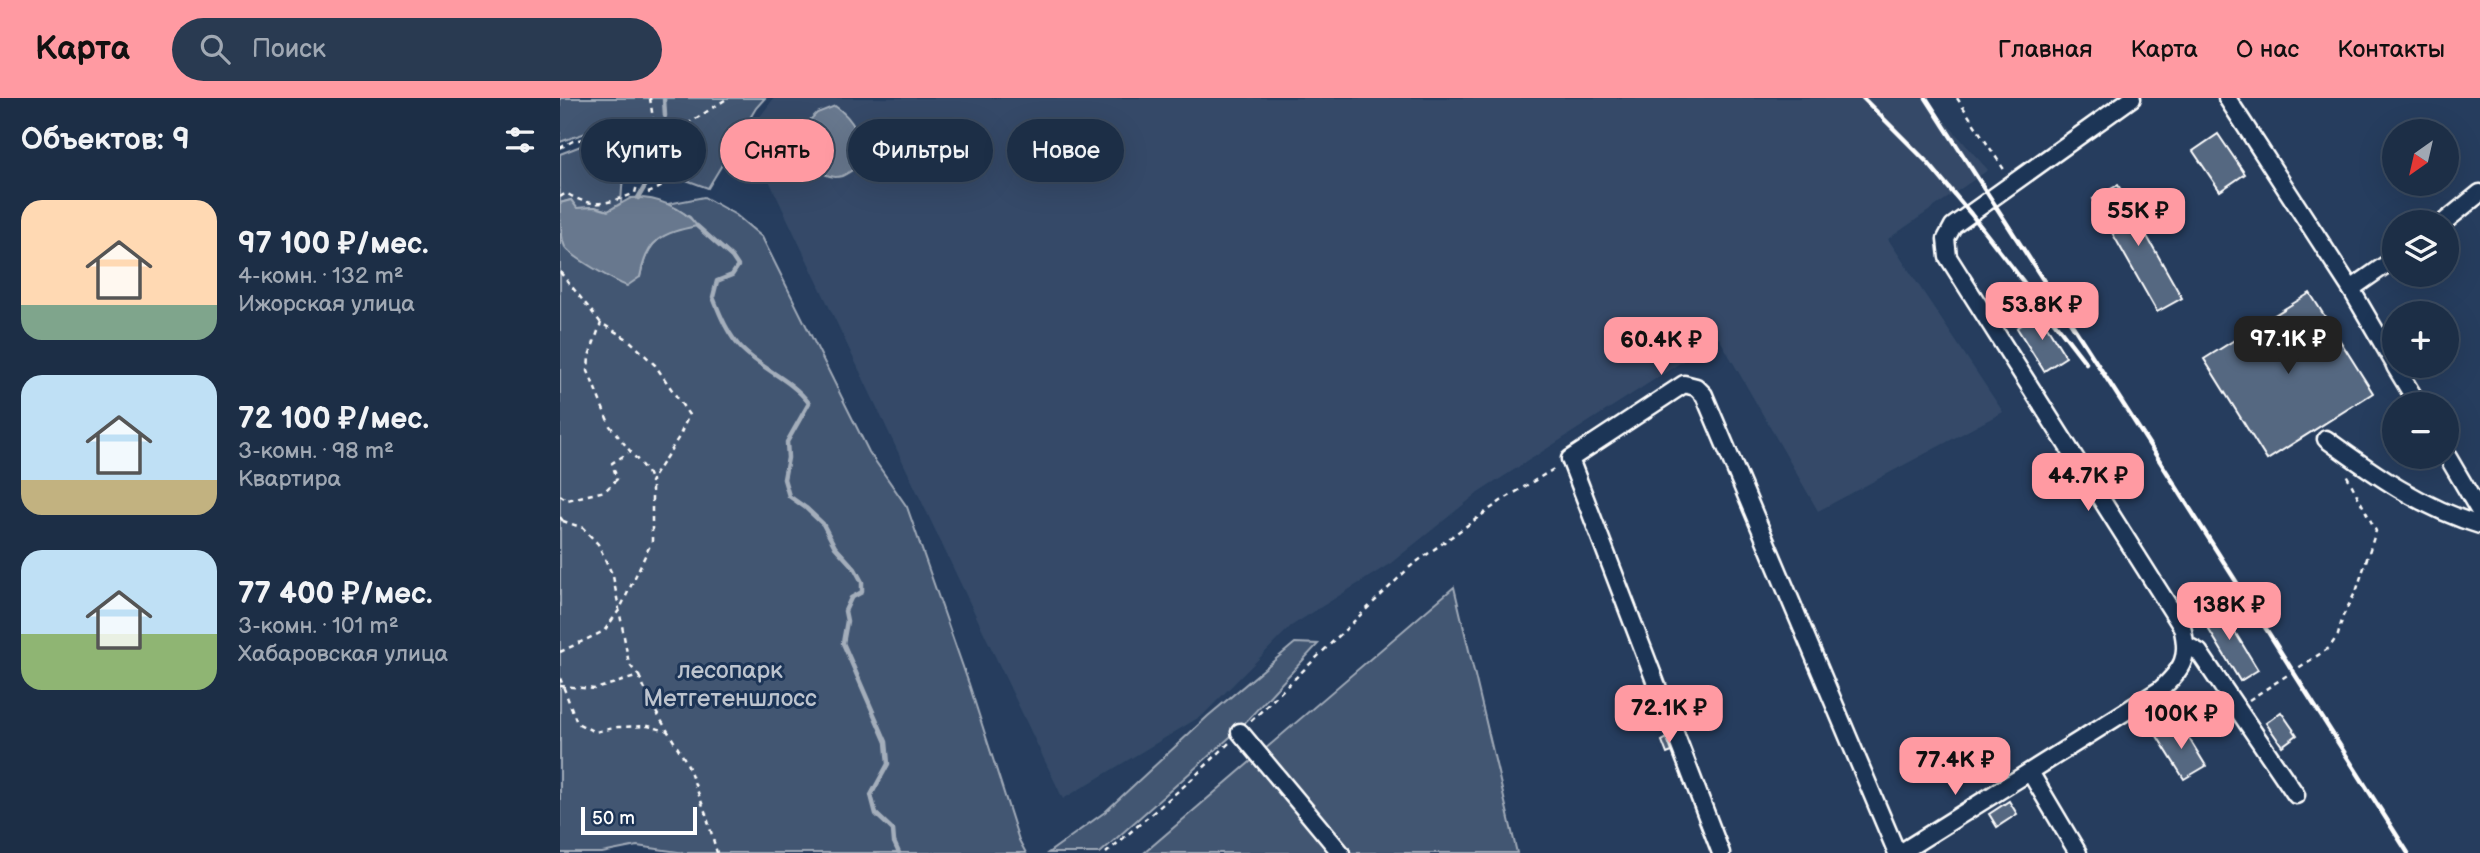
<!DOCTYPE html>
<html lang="ru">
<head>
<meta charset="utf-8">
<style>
	body { margin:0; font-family:"Balsamiq Sans",sans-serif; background:#293a51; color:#f1f3f6; height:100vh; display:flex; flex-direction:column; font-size:26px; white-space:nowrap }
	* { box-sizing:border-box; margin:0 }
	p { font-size:23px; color:#a0a8b3 }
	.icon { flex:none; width:38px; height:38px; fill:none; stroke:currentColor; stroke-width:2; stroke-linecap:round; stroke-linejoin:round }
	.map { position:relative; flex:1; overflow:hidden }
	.panel { display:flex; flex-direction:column; background:#1c2e46; width:560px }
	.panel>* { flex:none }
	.banner { position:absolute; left:21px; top:21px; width:665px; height:63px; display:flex; gap:14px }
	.needle { width:46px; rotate:214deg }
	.tools { position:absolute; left:1822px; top:21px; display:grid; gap:14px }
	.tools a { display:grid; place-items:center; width:77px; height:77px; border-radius:50%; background:#1c2e46; box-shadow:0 7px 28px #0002,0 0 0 2px #3a4a5f; font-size:35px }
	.scale { position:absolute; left:21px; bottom:18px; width:116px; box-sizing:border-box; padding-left:7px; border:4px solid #fff; border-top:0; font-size:19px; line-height:24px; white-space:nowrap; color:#fff; -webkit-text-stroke:5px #1d3557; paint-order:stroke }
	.price { position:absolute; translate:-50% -60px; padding:0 16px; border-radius:14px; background:#ff9aa2; color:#111; font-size:23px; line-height:46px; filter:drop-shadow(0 2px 4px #0008) }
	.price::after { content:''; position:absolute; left:50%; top:42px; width:21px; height:16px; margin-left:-10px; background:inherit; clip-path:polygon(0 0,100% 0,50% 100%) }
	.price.active { background:#222; color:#fff }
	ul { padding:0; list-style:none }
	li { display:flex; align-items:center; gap:21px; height:175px; padding:0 21px }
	li span { display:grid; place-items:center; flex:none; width:196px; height:140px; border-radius:21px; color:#555 }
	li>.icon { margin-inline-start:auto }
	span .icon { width:84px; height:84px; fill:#fffc; stroke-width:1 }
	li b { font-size:30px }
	h2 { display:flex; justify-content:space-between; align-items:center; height:84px; padding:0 21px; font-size:30px }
	.tag { padding:0 24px; border-radius:32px; background:#1c2e46; box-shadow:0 7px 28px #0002,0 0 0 2px #3a4a5f; font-size:24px; line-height:63px }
	.tag.active { background:#ff9aa2; color:#111 }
	header { display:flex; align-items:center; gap:42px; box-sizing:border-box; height:98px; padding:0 35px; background:#ff9aa2; color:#111 }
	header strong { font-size:33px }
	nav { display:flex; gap:38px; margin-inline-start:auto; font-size:24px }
	.search { width:490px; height:63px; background:#293a51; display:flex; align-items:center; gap:18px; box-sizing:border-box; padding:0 24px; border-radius:38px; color:#a0a8b3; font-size:26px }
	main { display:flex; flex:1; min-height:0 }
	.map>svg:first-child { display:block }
	.built { fill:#344a68 }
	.green { fill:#425672; stroke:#a0aab8; stroke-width:2 }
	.water { fill:#67788e; stroke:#a4aebb; stroke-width:2 }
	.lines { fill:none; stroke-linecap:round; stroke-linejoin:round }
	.stream { stroke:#a4aebb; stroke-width:4.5 }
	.building { fill:#556781; stroke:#fff; stroke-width:2 }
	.minor-casing { stroke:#fff; stroke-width:21 }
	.path { stroke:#fff; stroke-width:2.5; stroke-dasharray:5 5; stroke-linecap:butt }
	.minor { stroke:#1d3557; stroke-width:16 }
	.rail { stroke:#fff; stroke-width:4.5 }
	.labels { text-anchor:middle; stroke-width:6; stroke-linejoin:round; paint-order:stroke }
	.park-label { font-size:24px; fill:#bdc4ce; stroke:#1d3557 }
</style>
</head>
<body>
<header>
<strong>Карта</strong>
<div class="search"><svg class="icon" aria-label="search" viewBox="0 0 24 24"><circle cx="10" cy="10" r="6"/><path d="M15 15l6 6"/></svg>Поиск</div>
<nav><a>Главная</a><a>Карта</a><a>О нас</a><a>Контакты</a></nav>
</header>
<main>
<section class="panel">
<h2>Объектов: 9<svg class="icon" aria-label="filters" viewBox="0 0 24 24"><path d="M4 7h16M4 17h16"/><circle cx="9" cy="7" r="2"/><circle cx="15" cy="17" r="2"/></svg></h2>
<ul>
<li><span style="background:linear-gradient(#ffd9b3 75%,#7fa58c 0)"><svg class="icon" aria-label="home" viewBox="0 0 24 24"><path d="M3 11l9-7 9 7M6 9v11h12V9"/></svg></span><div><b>97 100 ₽/мес.</b><p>4-комн. · 132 m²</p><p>Ижорская улица</p></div></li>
<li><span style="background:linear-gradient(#bfe0f5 75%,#c2b280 0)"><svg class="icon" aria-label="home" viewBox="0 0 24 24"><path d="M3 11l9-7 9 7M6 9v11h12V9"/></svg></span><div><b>72 100 ₽/мес.</b><p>3-комн. · 98 m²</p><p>Квартира</p></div></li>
<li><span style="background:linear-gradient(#bfe0f5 60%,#8fb573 0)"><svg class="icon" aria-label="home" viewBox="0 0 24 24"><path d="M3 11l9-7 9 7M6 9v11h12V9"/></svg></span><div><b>77 400 ₽/мес.</b><p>3-комн. · 101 m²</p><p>Хабаровская улица</p></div></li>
</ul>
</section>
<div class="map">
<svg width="1920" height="755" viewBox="0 0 1920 755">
	<rect width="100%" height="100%" fill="#263d5e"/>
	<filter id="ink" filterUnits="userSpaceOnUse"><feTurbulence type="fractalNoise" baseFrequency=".0143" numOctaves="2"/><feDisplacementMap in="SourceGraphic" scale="14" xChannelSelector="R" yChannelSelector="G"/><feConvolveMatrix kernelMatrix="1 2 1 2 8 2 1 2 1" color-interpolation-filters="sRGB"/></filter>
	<g filter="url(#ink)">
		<polygon class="built" points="214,0 1364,0 1428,72 1328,141 1443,314 1258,413 1159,240 918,395 831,465 731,528 643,617 503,701 187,36"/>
		<g class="green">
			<path d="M0,0H205L196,10L148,90L107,75L112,22C74,21 36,30 0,44Z"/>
			<polygon points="75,35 63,76 61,105 48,113 35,109 17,110 11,102 0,105 0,56 31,44"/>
			<path d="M144,99L176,117L202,139L309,354L347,409L409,586L459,742L466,755H125L77,748L42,755H0V135C11,169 49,173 80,179C87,141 102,135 136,127L130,119L108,106Z"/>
			<polygon points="894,489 957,755 584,755"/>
			<polygon points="735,545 758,546 679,631 540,755 488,755 545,714 648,618"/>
		</g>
		<g class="water">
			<path d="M275,8C293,20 303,41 306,62C299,67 290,75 282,78C256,85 246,50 240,32L257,15Z"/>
			<path d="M71,100C94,98 123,109 137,128C102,135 87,141 80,179L67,188C56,184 12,159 5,149C0,138 0,118 0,105L11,102L17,110L35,109L48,113Z"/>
		</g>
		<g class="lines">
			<g class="stream">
				<polyline points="104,0 105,18"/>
				<polyline points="78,100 99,64 105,44"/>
				<path d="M137,128L172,159L178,168L172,177L157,183L153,199C160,217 168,237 182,251C203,272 231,281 249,305L227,344L228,360L224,381L229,398L246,410L263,426L275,449L295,471L302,484V494L291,500L285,513L287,523L283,545L326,644L328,666L311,697L316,716L333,732L334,744L339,755"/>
			</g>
		</g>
		<g class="building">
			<polygon points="1658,36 1685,76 1660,93 1633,53"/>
			<polygon points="1558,87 1622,200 1597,214 1533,101"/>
			<polygon points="1750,195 1813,295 1707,362 1644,261"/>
			<polygon points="1479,216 1506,259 1484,273 1457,230"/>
			<polygon points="1658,506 1698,572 1680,583 1640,517"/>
			<polygon points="1721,614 1737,637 1722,648 1706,625"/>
			<polygon points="1619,624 1646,668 1624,681 1597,638"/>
			<polygon points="1111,638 1117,652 1107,656 1102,643"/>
			<polygon points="1449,703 1457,716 1437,729 1429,716"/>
		</g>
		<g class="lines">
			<defs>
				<g id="minor">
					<polyline points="1667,0 1791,191 1834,265"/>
					<polyline points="1884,124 1920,95"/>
					<polyline points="1791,191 1834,161"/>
					<polyline points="1835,268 1858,306"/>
					<path d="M1766,341C1814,376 1862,410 1920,427"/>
					<polyline points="1886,356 1920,414"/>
					<polyline points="1626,547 1639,554 1736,697"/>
					<polyline points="680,634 781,755"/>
					<polyline points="1470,674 1518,755"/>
					<polyline points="1161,755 1010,361 1124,286 1136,289 1144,297 1337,755"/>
					<path d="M1340,755L1600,592C1623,571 1630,559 1622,529L1388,159L1386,141L1393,128L1572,0"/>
				</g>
			</defs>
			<use href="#minor" class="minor-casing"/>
			<g class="path">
				<polyline points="90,0 94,28"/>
				<polyline points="1397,0 1445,73"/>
				<polyline points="0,50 13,43 86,29 129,25 168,0"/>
				<path d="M88,95C105,88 122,76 129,58C132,49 129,34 129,25"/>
				<path d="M0,99L6,95C33,111 47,106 75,95L82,67L86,30"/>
				<polyline points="0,174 41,225 69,242 95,267 129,317 119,339 92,381"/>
				<polyline points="0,397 7,402 45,393 57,381 52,365 68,355"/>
				<polyline points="0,419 3,423 0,424"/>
				<polyline points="0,554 44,533 60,511 92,443 92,382 91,384 87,374 50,328 28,273 29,258 41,225"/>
				<polyline points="79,578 93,609 127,665 146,716 157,755"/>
				<polyline points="0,580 17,625 35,634 58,629 88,628 107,633"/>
				<polyline points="0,588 35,591 79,578 69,566 53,478 38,446 23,430 3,423"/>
				<polyline points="1689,602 1769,550 1778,537 1783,518 1797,491 1816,433 1785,374"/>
				<polyline points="691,623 851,468 941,403 997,369"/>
				<polyline points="546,755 631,682 669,645"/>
			</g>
			<use href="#minor" class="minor"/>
			<g class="rail">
				<polyline points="1303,0 1368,65 1411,116 1526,265"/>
				<polyline points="1366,0 1596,357 1848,755"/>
			</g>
		</g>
	</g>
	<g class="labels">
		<g class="park-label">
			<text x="170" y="580">лесопарк<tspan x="170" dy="28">Метгетеншлосс</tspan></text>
		</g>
	</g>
</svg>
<div class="tools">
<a><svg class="needle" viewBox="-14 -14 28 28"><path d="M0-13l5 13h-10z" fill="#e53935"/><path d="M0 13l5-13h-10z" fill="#a0a8b3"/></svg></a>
<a><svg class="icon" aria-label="layers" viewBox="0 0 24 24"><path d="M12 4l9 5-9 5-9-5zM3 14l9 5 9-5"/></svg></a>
<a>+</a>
<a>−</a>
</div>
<div class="scale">50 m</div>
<b class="price" style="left:1578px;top:150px">55K ₽</b>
<b class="price" style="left:1482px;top:244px">53.8K ₽</b>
<b class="price active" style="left:1728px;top:278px">97.1K ₽</b>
<b class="price" style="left:1101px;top:279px">60.4K ₽</b>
<b class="price" style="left:1528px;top:415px">44.7K ₽</b>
<b class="price" style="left:1669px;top:544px">138K ₽</b>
<b class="price" style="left:1109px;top:647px">72.1K ₽</b>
<b class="price" style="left:1621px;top:653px">100K ₽</b>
<b class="price" style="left:1395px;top:699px">77.4K ₽</b>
<div class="banner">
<a class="tag">Купить</a>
<a class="tag active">Снять</a>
<a class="tag">Фильтры</a>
<a class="tag">Новое</a>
</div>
</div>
</main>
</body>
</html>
